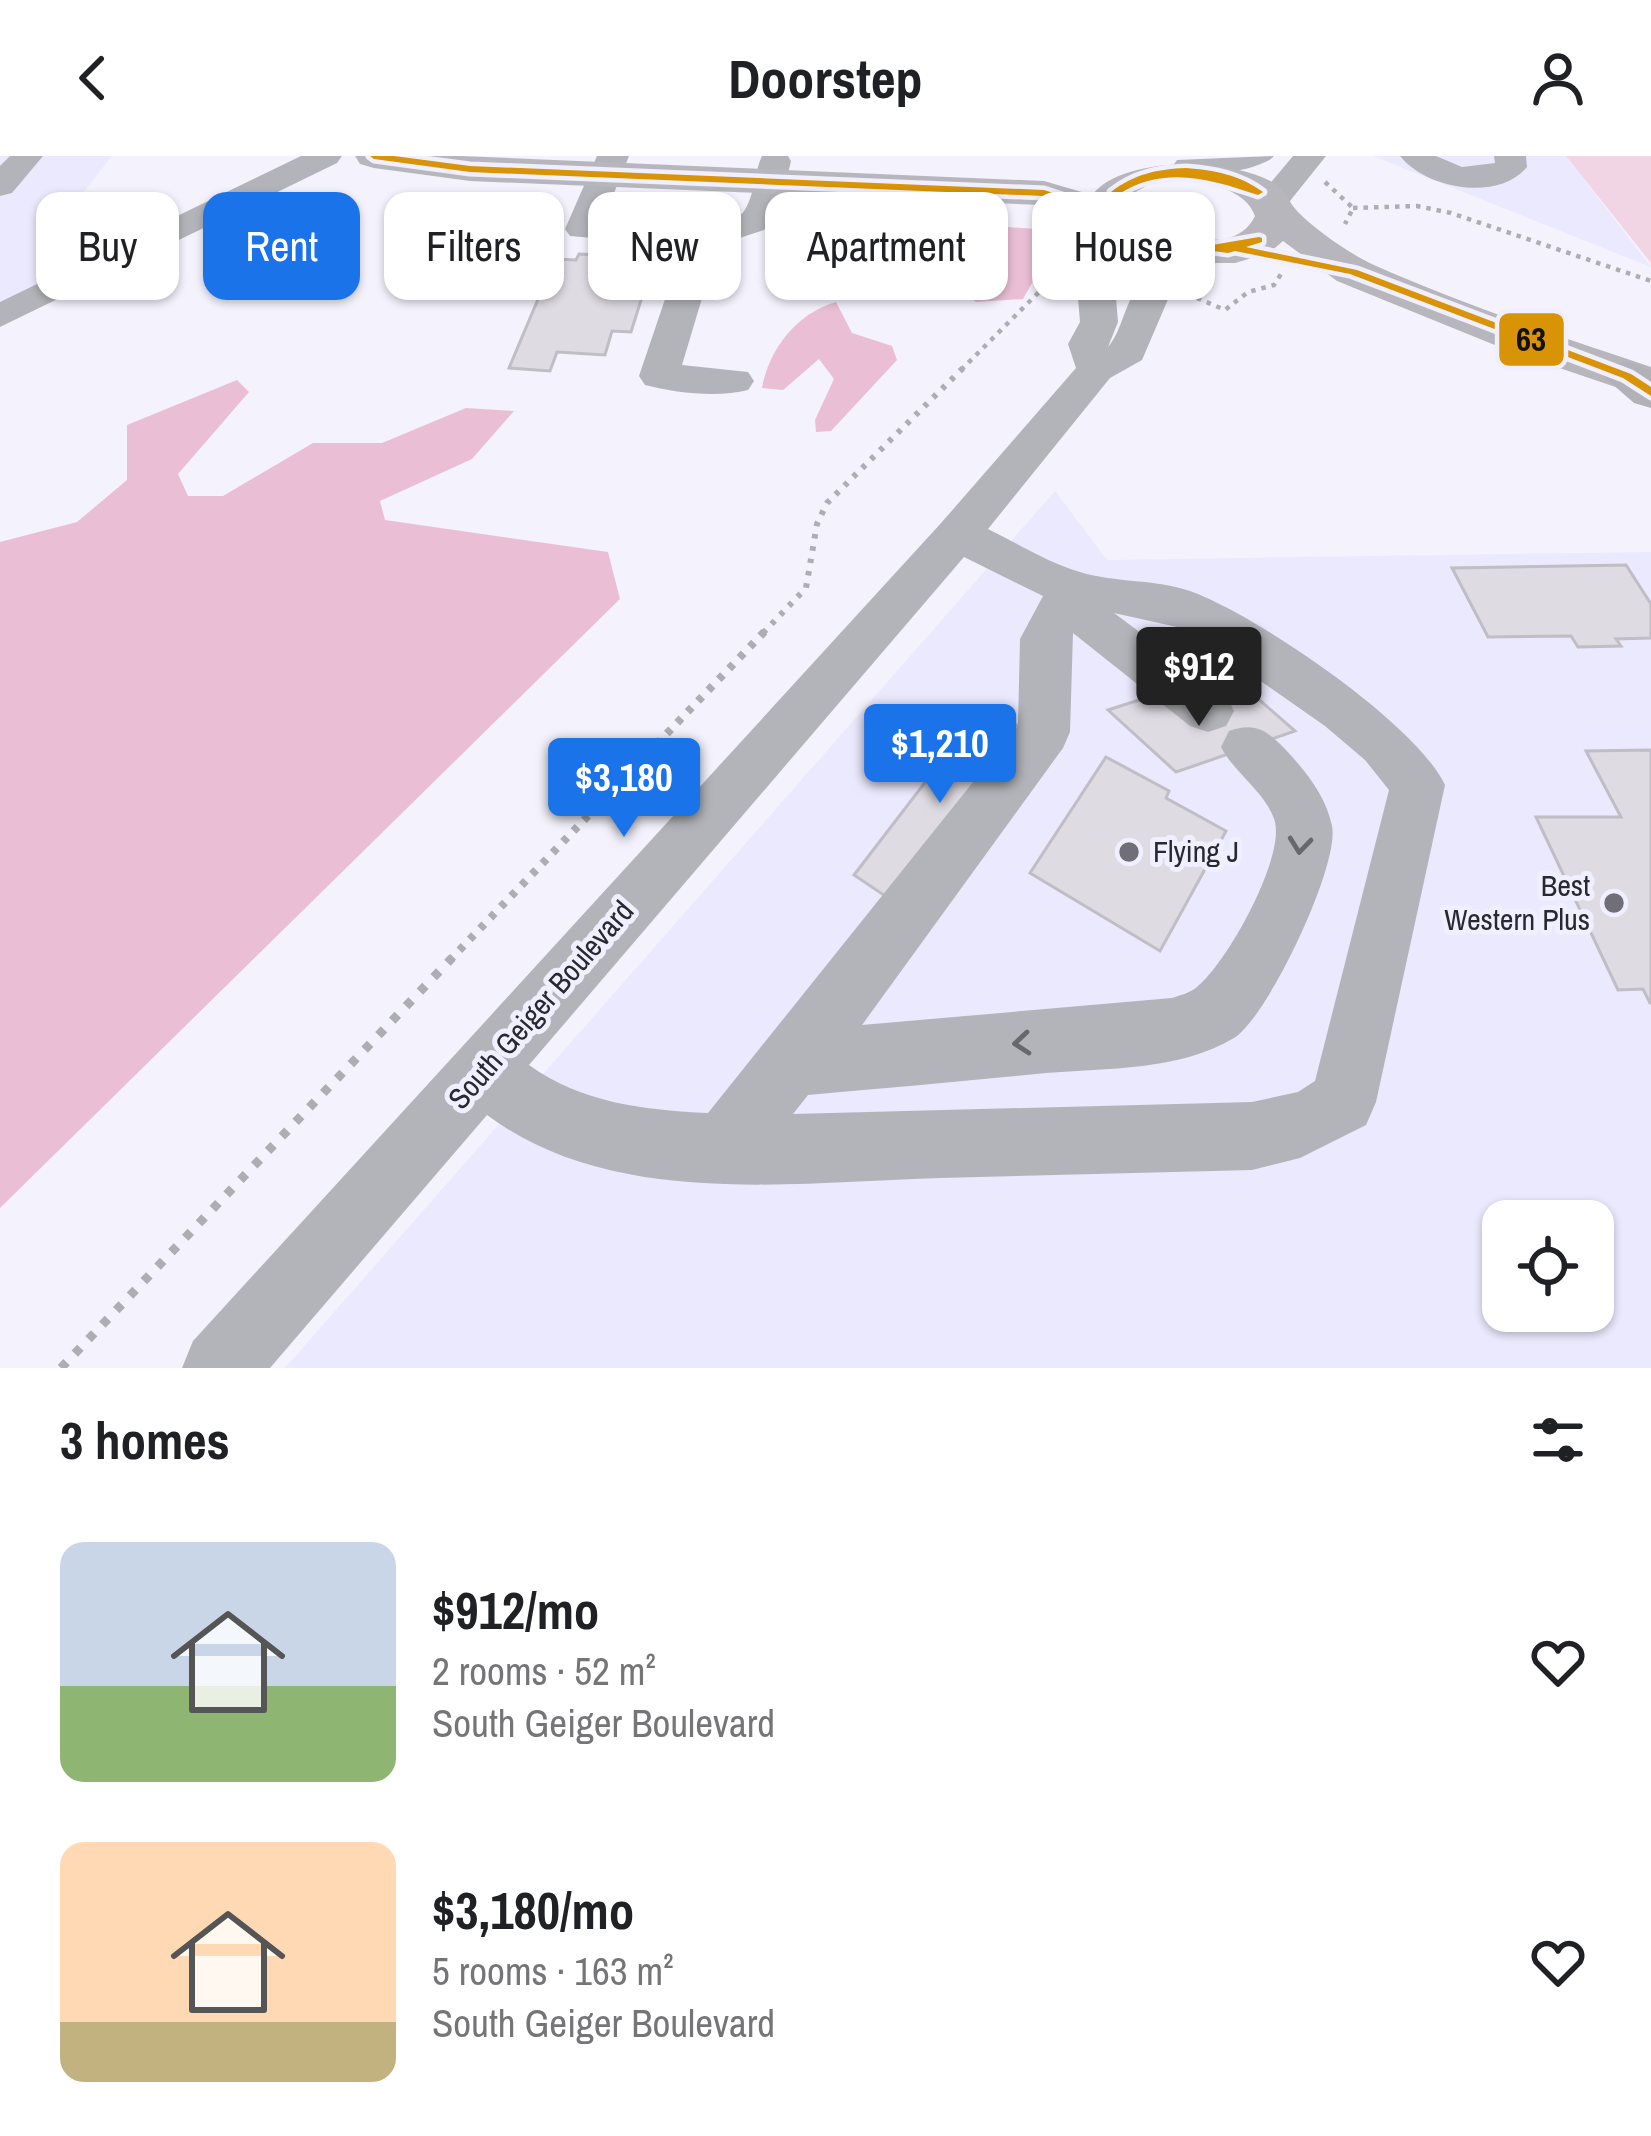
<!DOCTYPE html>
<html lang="en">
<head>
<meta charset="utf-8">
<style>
	body { margin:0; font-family:"Archivo Narrow",sans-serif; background:#f2f2f2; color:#202124; height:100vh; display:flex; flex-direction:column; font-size:45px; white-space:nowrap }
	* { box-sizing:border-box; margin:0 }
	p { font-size:39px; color:#757577 }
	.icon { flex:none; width:66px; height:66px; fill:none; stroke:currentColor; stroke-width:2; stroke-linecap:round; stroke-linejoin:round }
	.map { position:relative; height:1212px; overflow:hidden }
	.side { display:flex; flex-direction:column; background:#fff; flex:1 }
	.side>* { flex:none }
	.banner { position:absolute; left:36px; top:36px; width:1581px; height:108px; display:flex; gap:24px }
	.controls { position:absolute; left:1482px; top:1044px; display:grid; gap:24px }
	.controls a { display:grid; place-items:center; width:132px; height:132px; border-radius:24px; background:#fff; box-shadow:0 3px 9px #0004; font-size:60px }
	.price { position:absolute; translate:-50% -102px; padding:0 27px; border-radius:12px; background:#1a73e8; color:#fff; font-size:39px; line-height:78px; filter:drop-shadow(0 3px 6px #0008) }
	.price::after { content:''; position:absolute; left:50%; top:72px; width:36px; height:27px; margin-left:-18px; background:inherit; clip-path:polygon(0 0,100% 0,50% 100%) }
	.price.active { background:#222; color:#fff }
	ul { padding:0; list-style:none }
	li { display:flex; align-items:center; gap:36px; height:300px; padding:0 60px }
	li span { display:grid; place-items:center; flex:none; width:336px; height:240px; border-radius:24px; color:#555 }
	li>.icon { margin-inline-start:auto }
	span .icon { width:144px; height:144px; fill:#fffc; stroke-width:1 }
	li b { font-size:51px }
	h2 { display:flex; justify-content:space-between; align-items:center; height:144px; padding:0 60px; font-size:51px }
	.chip { padding:0 42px; border-radius:24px; background:#fff; box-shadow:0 3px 9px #0004; font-size:42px; line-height:108px }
	.chip.active { background:#1a73e8; color:#fff }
	header { display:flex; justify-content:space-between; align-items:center; height:156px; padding:0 60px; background:#fff; font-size:54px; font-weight:700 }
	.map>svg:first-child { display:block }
	.built { fill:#ebe9fd; fill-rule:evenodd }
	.green { fill:#f2d5e5 }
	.forest { fill:#eabfd6 }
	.building { fill:#dedbe2; stroke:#c0bdc4; stroke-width:3 }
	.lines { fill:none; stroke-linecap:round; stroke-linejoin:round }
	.path-far3 { stroke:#adaeb3; stroke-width:4.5; stroke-dasharray:4.5 6; stroke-linecap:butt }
	.path-far2 { stroke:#adaeb3; stroke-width:6; stroke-dasharray:4.5 8; stroke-linecap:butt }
	.path-far1 { stroke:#adaeb3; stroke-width:8; stroke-dasharray:6 9; stroke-linecap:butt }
	.path { stroke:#adaeb3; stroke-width:9; stroke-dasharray:8 12; stroke-linecap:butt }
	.minor { fill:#b3b4b9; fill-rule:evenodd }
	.major { fill:#b7b6bd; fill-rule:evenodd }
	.highway { fill:#b2b1b8; fill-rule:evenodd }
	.bus-1-casing { stroke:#f0efff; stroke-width:9 }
	.bus-1 { fill:#d89307; fill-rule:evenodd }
	.oneway { stroke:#67676e }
	.poi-dot { fill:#706f77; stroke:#f0efff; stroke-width:4.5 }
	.labels { text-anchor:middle; stroke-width:10; stroke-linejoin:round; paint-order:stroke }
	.poi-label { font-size:30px; fill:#292830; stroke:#f0efff; text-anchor:start }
	.street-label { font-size:30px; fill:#292830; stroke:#f0efff }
	.line-badge { stroke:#f0efff; stroke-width:4.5 }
	.pale-badge-label { font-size:33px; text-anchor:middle; font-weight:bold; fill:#111 }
</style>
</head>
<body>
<header><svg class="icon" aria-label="back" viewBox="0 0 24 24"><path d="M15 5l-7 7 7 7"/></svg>Doorstep<svg class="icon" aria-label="person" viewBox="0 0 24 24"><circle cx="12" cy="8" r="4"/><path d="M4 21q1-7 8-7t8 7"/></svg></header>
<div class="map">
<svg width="1651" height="1212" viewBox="0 0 1651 1212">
	<rect width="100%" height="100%" fill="#f4f2fc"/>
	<g class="built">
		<polygon points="0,0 112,0 56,70 73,83 44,128 0,150"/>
		<polygon points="1373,0 1566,0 1651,111"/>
		<path d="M1055,335L1107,404L1651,396V1212H285ZM1503,1065H1593V1155H1503Z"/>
	</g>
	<polygon class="green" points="1566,0 1651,0 1651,107"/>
	<g class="forest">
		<polygon points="979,69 1036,73 1044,106 1023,143 976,146 952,129"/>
		<path d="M836,146L852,177L892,190L897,204L831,275L816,276L815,264L834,223L819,203L783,234L762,232C769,193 797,157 836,146Z"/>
		<polygon points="237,224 249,236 178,318 188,340 223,340 313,287 382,287 466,252 514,255 472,303 380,345 385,364 608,396 620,443 0,1052 0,386 77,366 127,324 127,269"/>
	</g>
	<g class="building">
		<polygon points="579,98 616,100 614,105 652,109 631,176 612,175 605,199 557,196 550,215 509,212 555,103 576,104"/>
		<polygon points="1626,409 1651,448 1651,482 1616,483 1621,490 1578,491 1571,480 1488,481 1452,412"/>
		<polygon points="1164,536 1192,561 1255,540 1295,575 1176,616 1108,554"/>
		<polygon points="983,551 1027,575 900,750 854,719"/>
		<polygon points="1651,594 1651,847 1650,847 1643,833 1618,834 1536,661 1621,661 1586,595"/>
		<polygon points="1106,601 1169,635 1166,642 1226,675 1160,795 1030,717"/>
	</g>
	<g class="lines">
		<g class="path-far3">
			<polyline points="1325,26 1353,52 1345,68"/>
			<polyline points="1353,52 1417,50 1451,57 1651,125"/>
			<polyline points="1197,142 1225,154 1248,136 1274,129 1283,115"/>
			<polyline points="961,214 1047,128 1053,99 1043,70"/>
		</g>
		<polyline class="path-far2" points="763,477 806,432 817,368 827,347 964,211"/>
		<polyline class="path-far1" points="449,805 766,474"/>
		<polyline class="path" points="61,1212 452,802"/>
		<g class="minor">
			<polygon points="10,0 43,0 12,37 0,40 0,10"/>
			<polygon points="301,0 342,0 337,7 0,171 0,146"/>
			<path d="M597,0H629L603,64C633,67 725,81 744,55C755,39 754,17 762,0H788L791,5L781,46L764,74L718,89L682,209L748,216L754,225L748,234C718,242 675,237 645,229L639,220L683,90L570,80L565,73Z"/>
			<path d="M1274,0C1261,15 1186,26 1172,11L1177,4Z"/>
			<polygon points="1293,0 1326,0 1282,55 1258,55 1253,48"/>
			<path d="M1400,0H1436L1462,11L1495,7L1494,0H1526L1527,11C1498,46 1426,33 1400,0Z"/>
			<path d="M1119,53L1131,56L1136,63L1116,142L1118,166L1108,191C1122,175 1124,149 1138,131C1154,111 1194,81 1219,88L1225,95L1169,141L1142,204L1110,222L988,373C1017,387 1049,407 1080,416C1116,427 1155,423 1190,435C1255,458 1416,567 1445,629L1376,946L1366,969L1300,1002L1252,1014C1148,1017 1044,1019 941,1022C793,1026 613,1053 487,959L270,1212H182L193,1185L942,366L1076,212L1068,188L1080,166L1078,142L1102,63L1107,56ZM964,401L1043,440L1020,483L1018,570L708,957C645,954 581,947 529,909ZM1114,457L1186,473L1325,570L1365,604L1389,634L1315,925L1298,936L1252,946L793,958L808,939C887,932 966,925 1046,917C1107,912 1179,915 1234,882C1268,861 1340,709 1332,670C1326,640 1305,614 1284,592C1266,574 1255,566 1229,575L1221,591C1235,618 1267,637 1275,666C1284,704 1227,807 1197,831C1190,837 1181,839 1172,842L862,869L1063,592L1070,576L1073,477L1190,570L1208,576L1226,570L1234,555L1226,540Z"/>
		</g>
		<path class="major" d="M355,0H461L1044,25L1092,39C1122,0 1230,0 1276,28C1286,36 1290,48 1298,56C1317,75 1350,98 1374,109C1464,149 1558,180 1651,211V243L1512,196L1337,125L1283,85L1269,97L1235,107H1191L1154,97L1100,68L1041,49L470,25L374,12L360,8ZM1180,22C1206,26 1246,33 1255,60C1233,105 1164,76 1135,54L1132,38L1155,25Z"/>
		<polygon class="highway" points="1627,205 1651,214 1651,252 1634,247 1603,220 1610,209"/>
		<defs>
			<g id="bus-1">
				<polygon points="370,0 394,0 470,10 1044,34 1120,59 1112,61 1043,40 470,16 374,3"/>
				<path d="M1186,12C1214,14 1240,19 1263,36L1258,39C1211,23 1164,9 1119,38L1111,36C1134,18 1158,13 1186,12Z"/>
				<polygon points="1259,81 1262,82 1262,86 1246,91 1357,114 1631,218 1651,231 1651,240 1623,222 1350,118 1235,95 1228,97 1160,88 1155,85 1160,82 1212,89"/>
			</g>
		</defs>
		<use href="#bus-1" class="bus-1-casing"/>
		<use href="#bus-1" class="bus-1"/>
	</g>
	<defs><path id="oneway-chevron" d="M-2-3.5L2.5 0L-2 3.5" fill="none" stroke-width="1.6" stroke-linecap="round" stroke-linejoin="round" transform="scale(3)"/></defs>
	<g class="oneway">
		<use href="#oneway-chevron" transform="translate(1300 689) rotate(96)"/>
		<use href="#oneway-chevron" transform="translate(1022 887) rotate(175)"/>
	</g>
	<g class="poi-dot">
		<circle cx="1129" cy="696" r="12"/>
		<circle cx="1614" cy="747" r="12"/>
	</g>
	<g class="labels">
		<g class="poi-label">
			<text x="1153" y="706">Flying J</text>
			<text x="1590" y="740" text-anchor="end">Best<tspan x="1590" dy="34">Western Plus</tspan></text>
		</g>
		<g class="street-label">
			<text transform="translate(541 849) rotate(-49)" y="10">South Geiger Boulevard</text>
		</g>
	</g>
	<rect class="line-badge" x="1497" y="155" width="69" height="57" rx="12" fill="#d89307"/>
	<g class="pale-badge-label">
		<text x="1531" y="195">63</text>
	</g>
</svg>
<div class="controls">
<a><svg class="icon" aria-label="locate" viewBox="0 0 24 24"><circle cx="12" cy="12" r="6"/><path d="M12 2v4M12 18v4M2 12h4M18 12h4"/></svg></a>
</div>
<b class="price active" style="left:1199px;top:573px">$912</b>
<b class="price" style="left:940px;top:650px">$1,210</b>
<b class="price" style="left:624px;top:684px">$3,180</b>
<div class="banner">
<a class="chip">Buy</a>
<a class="chip active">Rent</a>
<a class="chip">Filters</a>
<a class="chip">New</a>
<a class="chip">Apartment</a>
<a class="chip">House</a>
</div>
</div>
<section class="side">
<h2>3 homes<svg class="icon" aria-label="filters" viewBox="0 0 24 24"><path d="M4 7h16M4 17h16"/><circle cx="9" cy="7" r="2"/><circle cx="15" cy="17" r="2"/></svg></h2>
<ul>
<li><span style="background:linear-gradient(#c9d6e8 60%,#8fb573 0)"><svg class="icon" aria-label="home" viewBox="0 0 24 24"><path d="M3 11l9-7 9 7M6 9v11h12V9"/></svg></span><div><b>$912/mo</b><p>2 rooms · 52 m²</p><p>South Geiger Boulevard</p></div><svg class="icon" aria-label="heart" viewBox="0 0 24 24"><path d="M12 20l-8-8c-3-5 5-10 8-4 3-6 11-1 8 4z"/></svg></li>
<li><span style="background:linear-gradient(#ffd9b3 75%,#c2b280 0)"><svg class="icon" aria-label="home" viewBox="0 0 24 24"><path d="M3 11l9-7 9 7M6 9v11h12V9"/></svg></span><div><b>$3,180/mo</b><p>5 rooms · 163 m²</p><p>South Geiger Boulevard</p></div><svg class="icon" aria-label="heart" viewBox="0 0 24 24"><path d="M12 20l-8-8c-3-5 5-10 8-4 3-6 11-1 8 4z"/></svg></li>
</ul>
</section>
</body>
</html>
